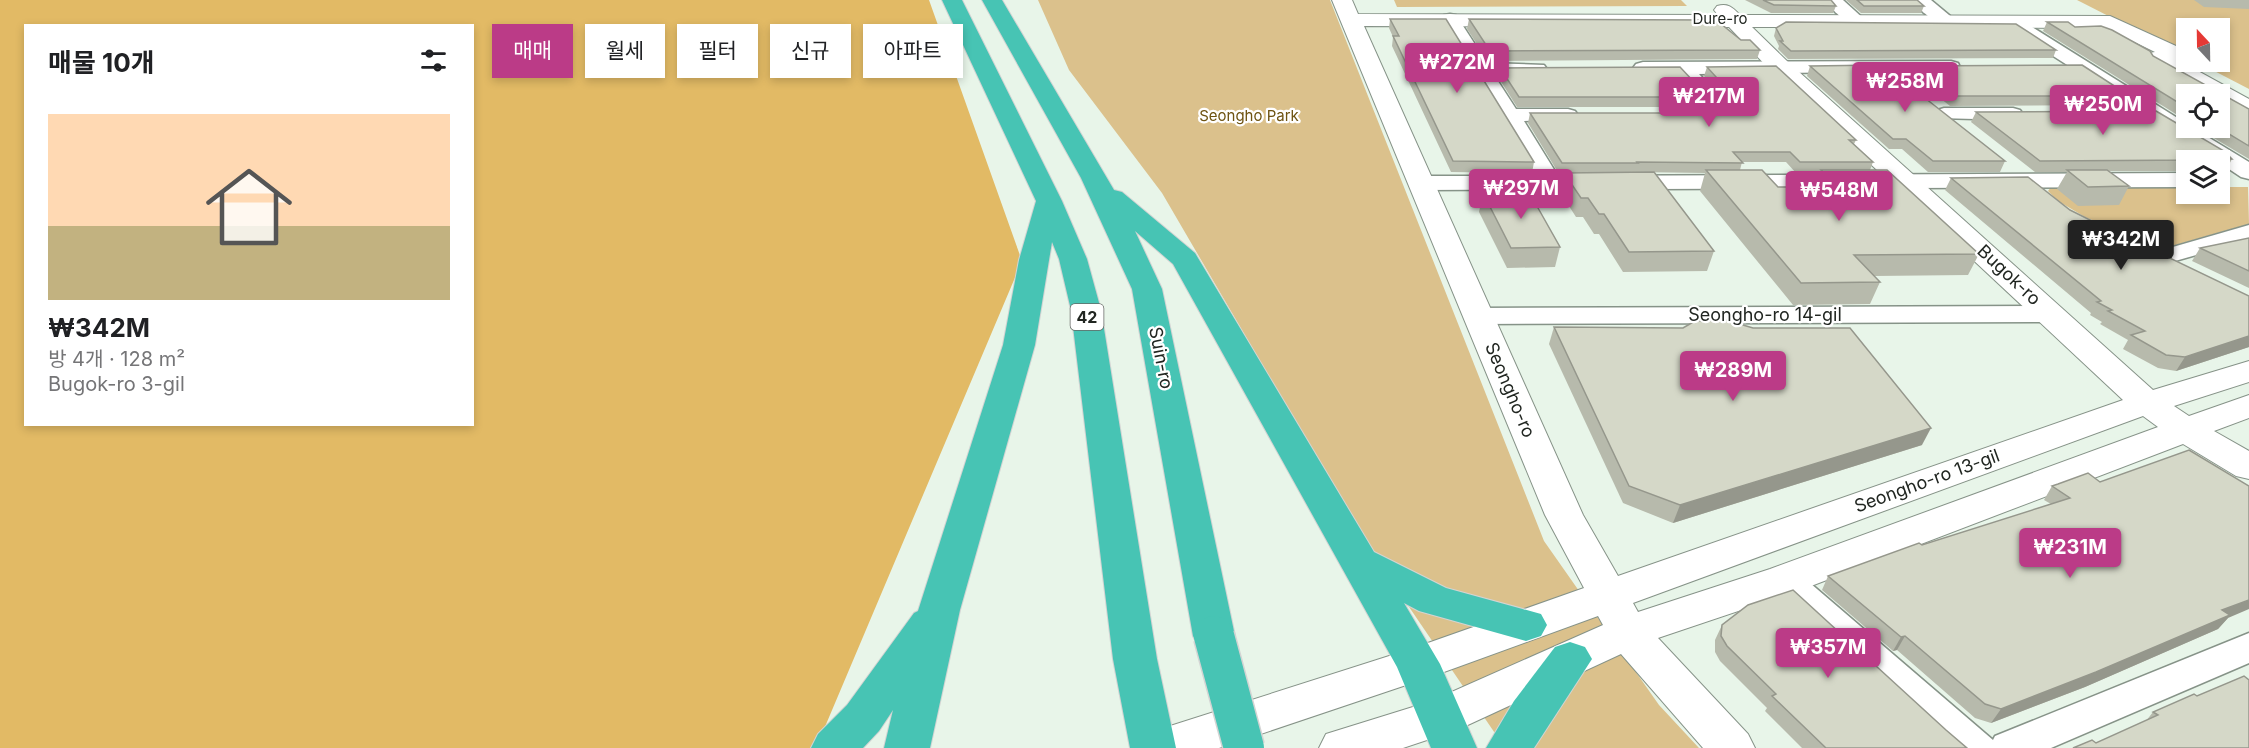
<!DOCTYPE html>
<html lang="ko">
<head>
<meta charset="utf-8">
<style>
	body { margin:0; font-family:Inter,"Noto Sans KR",sans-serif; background:#f6f6f6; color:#202124; height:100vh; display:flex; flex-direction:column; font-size:22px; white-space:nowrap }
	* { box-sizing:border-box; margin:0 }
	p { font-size:20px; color:#757577 }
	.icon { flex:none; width:33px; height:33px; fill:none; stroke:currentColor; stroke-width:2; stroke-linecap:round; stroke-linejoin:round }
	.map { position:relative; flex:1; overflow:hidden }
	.side { position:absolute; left:24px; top:24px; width:450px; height:402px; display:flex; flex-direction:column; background:#fff; border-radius:0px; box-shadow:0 3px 9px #0003 }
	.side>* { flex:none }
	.top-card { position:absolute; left:492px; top:24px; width:570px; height:54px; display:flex; gap:12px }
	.needle { width:39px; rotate:338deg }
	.tools { position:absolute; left:2176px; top:18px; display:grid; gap:12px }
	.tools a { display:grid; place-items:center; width:54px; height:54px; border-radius:0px; background:#fff; box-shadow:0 3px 9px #0003; font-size:30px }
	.price { position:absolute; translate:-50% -51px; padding:0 14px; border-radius:6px; background:#bb3b87; color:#fff; font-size:20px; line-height:39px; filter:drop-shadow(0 2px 3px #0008) }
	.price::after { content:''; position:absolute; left:50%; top:36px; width:18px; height:14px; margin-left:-9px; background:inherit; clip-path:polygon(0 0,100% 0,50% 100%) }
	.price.active { background:#222; color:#fff }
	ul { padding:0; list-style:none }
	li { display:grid; align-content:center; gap:12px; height:318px; padding:0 24px }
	li span { display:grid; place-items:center; height:186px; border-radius:0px; color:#555 }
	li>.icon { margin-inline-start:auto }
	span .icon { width:108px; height:108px; fill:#fffc; stroke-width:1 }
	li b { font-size:26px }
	h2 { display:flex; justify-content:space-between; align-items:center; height:72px; padding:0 24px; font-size:26px }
	.pill { padding:0 21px; border-radius:0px; background:#fff; box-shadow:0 3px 9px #0003; font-size:21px; line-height:54px }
	.pill.active { background:#bb3b87; color:#fff }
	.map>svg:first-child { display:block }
	.green { fill:#dbc18c }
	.forest { fill:#e2ba65; fill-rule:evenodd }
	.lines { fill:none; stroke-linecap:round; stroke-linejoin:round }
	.minor-casing { stroke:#869388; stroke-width:3 }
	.tertiary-casing { stroke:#869388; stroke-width:2 }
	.trunk-casing { stroke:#d3d4d3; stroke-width:2 }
	.minor { fill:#fff; fill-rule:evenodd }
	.tertiary { fill:#fff; fill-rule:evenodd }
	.trunk { fill:#47c4b4; fill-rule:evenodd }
	.trunk-bridge-casing { stroke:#d3d4d3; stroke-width:43; stroke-linecap:butt }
	.trunk-bridge { stroke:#47c4b4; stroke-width:40 }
	.wall { fill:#b7baac; fill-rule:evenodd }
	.shaded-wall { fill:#95978c }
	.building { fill:#d5d8c8; stroke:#95978c; stroke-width:1.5 }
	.labels { text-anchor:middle; stroke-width:4.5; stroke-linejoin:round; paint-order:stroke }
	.far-street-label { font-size:15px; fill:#212621; stroke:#fff }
	.far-park-label { font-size:15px; fill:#6e5311; stroke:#fff }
	.shield { fill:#fff; stroke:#646764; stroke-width:1.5 }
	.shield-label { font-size:16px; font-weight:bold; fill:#212621 }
	.street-label { font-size:18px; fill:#212621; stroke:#fff }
</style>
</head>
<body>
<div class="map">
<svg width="2249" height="748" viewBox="0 0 2249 748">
	<rect width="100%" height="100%" fill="#e8f5e9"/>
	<g class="green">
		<polygon points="1038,0 1330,0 1544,541 1659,705 1699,748 1505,748 1371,551 1162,193 1069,70"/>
		<polygon points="1394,0 1681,0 1687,6 1397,7"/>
		<polygon points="2077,0 2249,0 2249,89 2197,62 2220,62 2220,28 2187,28 2187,56"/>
		<polygon points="2051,187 2187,187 2187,194 2220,194 2220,187 2248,187 2249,224 2161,249 2085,217 2058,201 2048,191"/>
	</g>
	<path class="forest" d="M0,0H929L1022,261L816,748H0ZM26,26H472V424H26Z"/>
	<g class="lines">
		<defs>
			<g id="minor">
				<path d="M1825,0H1843L1865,20L1862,24C1848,27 1833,11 1825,0Z"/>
				<path d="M1912,0H1931L1955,20L1952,24C1938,27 1920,11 1912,0Z"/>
				<polygon points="1450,14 1456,15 1487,63 1544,65 1547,69 1544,73 1537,75 1494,75 1516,109 1568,109 1575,111 1578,115 1575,119 1524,121 1558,176 2187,173 2187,187 1421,190 1413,188 1410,183 1413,178 1421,176 1536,176 1441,19 1444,15"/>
				<polygon points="2023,24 2029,25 2187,124 2187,128 2193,128 2249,162 2249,179 2241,177 2220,163 2220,160 2216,160 2017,33 2014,29 2017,25"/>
				<polygon points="1951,61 1958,63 1960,67 1958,71 1699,74 1731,109 1725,119 1718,121 1673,119 1670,115 1673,111 1710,109 1678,74 1636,72 1633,68 1636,64 1643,62"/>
				<polygon points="1944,108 2013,108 2020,110 2023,114 2020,118 2013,120 1937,118 1934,114 1937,110"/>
				<polygon points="2249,225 2249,240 2161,265 2152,263 2149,258 2152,253"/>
				<polygon points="2051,306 2060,308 2064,314 2060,320 2051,322 1478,324 1469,322 1465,316 1469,310 1478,308"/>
				<polygon points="1784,567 1796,571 1993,740 1995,736 2249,633 2249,663 2051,748 1949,748 1772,589 1767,580 1772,571"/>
			</g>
			<path id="tertiary" d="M1332,0H1352L1358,14L1718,15L1714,10L1717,6C1728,3 1732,7 1740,15L2110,16L2187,51V62H2196L2187,65L2249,99V116L2220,102V94H2206L2149,63L2146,58L2149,53L2155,52L2106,28L1752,27L1788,62L2153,390L2249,361V382L2174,406L2189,416L2249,395V418L2214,431L2249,451V479L2236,476L2183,444L1798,591L1658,638L1748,734L1755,748H1703L1621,654L1457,730L1403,748H1319L1326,734L1429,702L1603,625L1598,616L1433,676L1219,748H1138L1145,734L1408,650L1584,588L1545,515ZM1364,26L1729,27L1772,72L2123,400L1618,576L1583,515ZM2143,416L2158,427L1770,569L1638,612L1633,603Z"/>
			<g id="trunk">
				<polygon points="942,0 962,0 1062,201 1087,259 1101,310 1157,659 1176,748 1130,748 1113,659 1071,310 1059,259 1052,242 1035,345 960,610 930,748 884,748 893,710 879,731 863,748 811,748 818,734 847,705 914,613 918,611 1003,345 1019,260 1036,201"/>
				<polygon points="982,0 1002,0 1114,190 1122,192 1195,253 1374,552 1446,588 1541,614 1547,625 1541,636 1526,641 1419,611 1404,603 1440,664 1477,748 1431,748 1397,667 1173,264 1135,231 1162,289 1235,636 1229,648 1214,652 1199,648 1193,636 1132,289 1081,178"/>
				<polygon points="1570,642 1585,647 1592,659 1534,748 1486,748 1514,701 1555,647"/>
			</g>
		</defs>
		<use href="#minor" class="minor-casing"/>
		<use href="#tertiary" class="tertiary-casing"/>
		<use href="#trunk" class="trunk-casing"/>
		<use href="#minor" class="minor"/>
		<use href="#tertiary" class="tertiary"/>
		<use href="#trunk" class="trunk"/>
		<defs>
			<polyline id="trunk-bridge" points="1214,636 1244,748"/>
		</defs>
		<use href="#trunk-bridge" class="trunk-bridge-casing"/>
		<use href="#trunk-bridge" class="trunk-bridge"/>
	</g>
	<g class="wall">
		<polygon points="1745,0 1831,0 1836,6 1833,13 1771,13"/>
		<polygon points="1846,0 1917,0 1924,6 1921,13 1861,13"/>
		<polygon points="2194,0 2249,0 2249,9 2204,7"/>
		<polygon points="1390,19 1534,162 1532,173 1451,172 1392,46 1393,37 1389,28"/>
		<polygon points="1469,19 1741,40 1760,50 1757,59 1488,61 1467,29"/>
		<polygon points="2047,22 2075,27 2153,56 2249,109 2249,159 2197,128 2220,128 2187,94 2187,121 2043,31"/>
		<polygon points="1776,28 2056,50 2053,58 1788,59 1778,49 1779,46 1774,36"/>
		<polygon points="1810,66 2005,161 2000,172 1928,172 1902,149 1889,149 1807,76"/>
		<polygon points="1914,66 2130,96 2125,105 1950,106 1911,75"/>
		<path d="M1707,67L1856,140L1854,144L1873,162L1870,170L1979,254L1968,275L1874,276L1880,282L1870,304L1793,305L1700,191L1705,173L1636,172L1714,251L1707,271L1623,272L1599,234H1594L1583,217H1576L1560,192L1564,174H1559L1528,123L1530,113H1722L1730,110L1732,107L1704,76ZM1742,162H1786L1796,173L1820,172L1815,187H1778L1740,170Z"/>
		<polygon points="1500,68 1708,97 1705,107 1517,107 1498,77"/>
		<polygon points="1976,112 2232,159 2226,170 2220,170 2220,160 2187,160 2187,171 2108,171 2129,186 2119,205 2078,206 2057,189 2067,172 2035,172 1971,122"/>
		<polygon points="1951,178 2070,210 2122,240 2249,296 2249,347 2176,371 2158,368 2123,349 2128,340 2100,324 2102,322 2090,315 2091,313 1945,190"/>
		<polygon points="1483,193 1560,247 1555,267 1507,268 1479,212"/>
		<polygon points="2249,238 2249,288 2192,261 2200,248"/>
		<polygon points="1554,327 1922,445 1673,523 1623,503 1549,344"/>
		<polygon points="2058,484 2228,618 2218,629 2085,687 1991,723 1975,718 1897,650 1893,651 1822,590 1828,576 2051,504 2044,500 2052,486"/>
		<polygon points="1722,625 1946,730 1967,748 1802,748 1765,711 1767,708 1720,661 1715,652 1715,640"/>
		<polygon points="2244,676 2146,721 2153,712 2197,696"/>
	</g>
	<g class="shaded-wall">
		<polygon points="2249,336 2249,347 2176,371 2185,357"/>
		<polygon points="1931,428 1922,445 1673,523 1680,505"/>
		<polygon points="2249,600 2249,609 2228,618 2218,629 2085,687 1991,723 2001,709 2222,610"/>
		<polygon points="1905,636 1897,650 1893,651 1901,637"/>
	</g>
	<g class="building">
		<polygon points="1763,0 1831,0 1836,6 1774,5"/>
		<polygon points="1857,0 1917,0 1924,6 1864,6"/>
		<polygon points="1390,19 1446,19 1534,162 1453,161 1393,36 1399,36"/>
		<polygon points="1469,19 1709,20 1721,24 1741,40 1750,40 1760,50 1490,51"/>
		<polygon points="1786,22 2016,24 2056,50 1791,51 1780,41 1783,41 1776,28"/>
		<polygon points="2047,22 2068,22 2075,27 2101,26 2112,30 2150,51 2153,56 2249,109 2249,146 2219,128 2220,128 2220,94 2187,94 2187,108"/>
		<polygon points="1883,65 2005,161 1933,161 1906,139 1893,139 1810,66"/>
		<polygon points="2082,65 2130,96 1954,96 1914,66"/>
		<polygon points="1776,66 1856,140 1849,140 1873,162 1800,162 1790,152 1733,152 1743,163 1637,162 1638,163 1562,163 1530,113 1722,113 1730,110 1736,99 1707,67"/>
		<polygon points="1680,67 1708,97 1519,97 1500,68"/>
		<polygon points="2156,111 2224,151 2232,159 2197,159 2198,160 2040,161 1976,112"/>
		<polygon points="1706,170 1762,170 1778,187 1838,187 1821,170 1887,170 1979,254 1854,255 1880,282 1801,283"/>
		<polygon points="2067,170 2107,170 2129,186 2088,187"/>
		<polygon points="1654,172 1714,251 1629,252 1604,214 1599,214 1588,198 1581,198 1564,173"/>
		<polygon points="2028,177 2070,210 2104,227 2122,240 2128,238 2249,296 2249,336 2185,357 2166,355 2131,335 2145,331 2108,311 2112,310 2097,302 2101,301 1951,178"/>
		<polygon points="1529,192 1560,247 1511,248 1483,193"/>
		<polygon points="2249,238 2249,271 2200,248"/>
		<polygon points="1726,320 1753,328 1850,328 1931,428 1680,505 1629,486 1554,327 1683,328 1695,321"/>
		<polygon points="2189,450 2249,486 2249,600 2222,610 2230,615 2096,672 2001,709 1985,704 1905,636 1901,637 1828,576 1919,543 1922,545 2070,498 2052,486 2058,484 2088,473 2100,482"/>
		<polygon points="1793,590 1946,730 1967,748 1826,748 1772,696 1776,694 1727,646 1721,636 1722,625 1748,605"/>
		<polygon points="2244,676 2249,680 2249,748 2073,748 2092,740 2096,743 2158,715 2153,712 2194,694 2197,696"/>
	</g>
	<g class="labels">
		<g class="far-street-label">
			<text x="1720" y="24">Dure-ro</text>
		</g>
		<g class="far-park-label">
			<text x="1249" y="121">Seongho Park</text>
		</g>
		<rect class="shield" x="1070.5" y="304" width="33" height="26" rx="4.5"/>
		<g class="shield-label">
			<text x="1087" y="323">42</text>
		</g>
		<g class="street-label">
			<text transform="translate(2009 275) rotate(43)" y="6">Bugok-ro</text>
			<text x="1765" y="321">Seongho-ro 14-gil</text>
			<text transform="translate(1161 358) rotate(79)" y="6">Suin-ro</text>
			<text transform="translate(1510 390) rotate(67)" y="6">Seongho-ro</text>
			<text transform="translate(1927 481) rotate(-20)" y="6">Seongho-ro 13-gil</text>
		</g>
	</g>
</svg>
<div class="tools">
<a><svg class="needle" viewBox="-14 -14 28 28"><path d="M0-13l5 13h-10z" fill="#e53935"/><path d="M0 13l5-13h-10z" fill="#757577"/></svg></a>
<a><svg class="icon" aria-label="locate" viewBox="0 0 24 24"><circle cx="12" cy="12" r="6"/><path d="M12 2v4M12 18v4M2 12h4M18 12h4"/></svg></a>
<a><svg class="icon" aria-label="layers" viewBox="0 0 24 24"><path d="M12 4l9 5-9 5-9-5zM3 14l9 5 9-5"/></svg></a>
</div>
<b class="price" style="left:1457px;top:94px">₩272M</b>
<b class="price" style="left:1905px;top:113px">₩258M</b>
<b class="price" style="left:1709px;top:128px">₩217M</b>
<b class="price" style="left:2103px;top:136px">₩250M</b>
<b class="price" style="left:1521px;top:220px">₩297M</b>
<b class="price" style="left:1839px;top:222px">₩548M</b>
<b class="price active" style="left:2121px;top:271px">₩342M</b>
<b class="price" style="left:1733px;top:402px">₩289M</b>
<b class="price" style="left:2070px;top:579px">₩231M</b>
<b class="price" style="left:1828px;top:679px">₩357M</b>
<div class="top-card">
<a class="pill active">매매</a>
<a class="pill">월세</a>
<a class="pill">필터</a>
<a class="pill">신규</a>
<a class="pill">아파트</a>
</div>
<section class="side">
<h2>매물 10개<svg class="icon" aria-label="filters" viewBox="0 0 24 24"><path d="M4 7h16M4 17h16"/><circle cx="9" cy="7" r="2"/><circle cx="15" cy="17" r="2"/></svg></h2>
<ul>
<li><span style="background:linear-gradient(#ffd9b3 60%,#c2b280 0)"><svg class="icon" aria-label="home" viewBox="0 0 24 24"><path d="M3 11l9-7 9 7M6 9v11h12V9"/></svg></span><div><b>₩342M</b><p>방 4개 · 128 m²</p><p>Bugok-ro 3-gil</p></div></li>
</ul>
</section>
</div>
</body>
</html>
